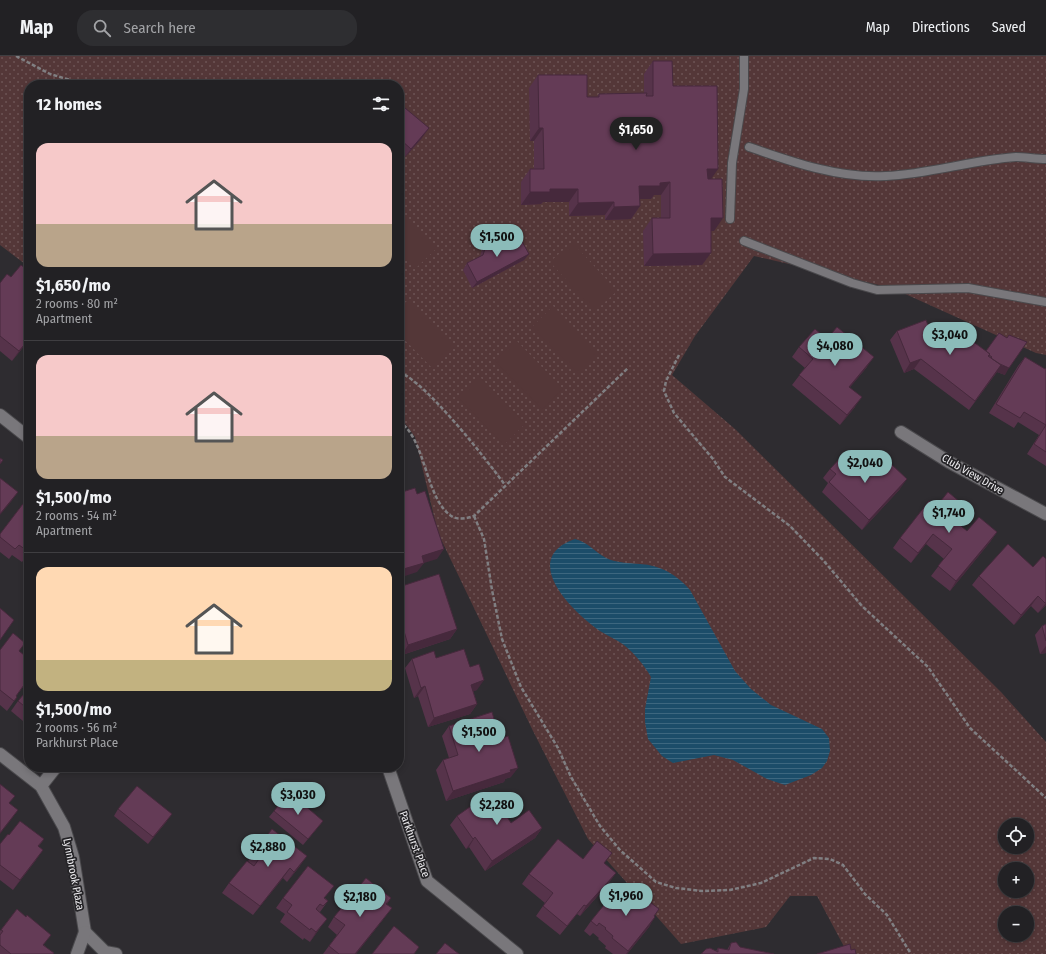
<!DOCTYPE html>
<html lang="en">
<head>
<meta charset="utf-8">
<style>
	body { margin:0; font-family:"Fira Sans Condensed",sans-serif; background:#2e2e31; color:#f1f3f6; height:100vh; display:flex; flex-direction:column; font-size:15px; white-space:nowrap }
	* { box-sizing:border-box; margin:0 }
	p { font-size:13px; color:#a2a3a6 }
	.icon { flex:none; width:22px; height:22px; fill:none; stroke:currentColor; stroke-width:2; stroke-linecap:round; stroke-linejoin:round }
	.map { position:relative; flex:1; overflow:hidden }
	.details { position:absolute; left:24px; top:24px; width:380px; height:692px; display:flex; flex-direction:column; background:#222124; border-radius:16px; box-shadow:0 2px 6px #0003,0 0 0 1px #3f3e41 }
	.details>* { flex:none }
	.buttons { position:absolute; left:998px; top:762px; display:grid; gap:8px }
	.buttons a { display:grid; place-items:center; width:36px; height:36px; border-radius:50%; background:#222124; box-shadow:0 2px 6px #0003,0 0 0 1px #3f3e41; font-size:20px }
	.price { position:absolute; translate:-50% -34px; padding:0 9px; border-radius:14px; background:#8bbbb9; color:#111; font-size:13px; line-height:26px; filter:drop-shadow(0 1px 2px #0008) }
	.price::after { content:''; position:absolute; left:50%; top:24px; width:12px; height:9px; margin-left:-6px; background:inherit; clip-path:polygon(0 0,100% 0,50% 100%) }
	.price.selected { background:#222; color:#fff }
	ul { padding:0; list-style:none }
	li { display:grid; align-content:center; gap:8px; height:212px; padding:0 12px }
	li+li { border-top:1px solid #3f3e41 }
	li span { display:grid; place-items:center; height:124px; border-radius:12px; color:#555 }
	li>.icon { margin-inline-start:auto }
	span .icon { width:72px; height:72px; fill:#fffc; stroke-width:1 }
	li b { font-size:17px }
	h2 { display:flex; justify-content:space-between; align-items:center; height:48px; padding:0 12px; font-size:17px }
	header { display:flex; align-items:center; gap:24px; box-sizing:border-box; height:56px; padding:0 20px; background:#222124; border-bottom:1px solid #3f3e41 }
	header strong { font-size:19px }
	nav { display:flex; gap:22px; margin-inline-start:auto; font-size:14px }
	.search { width:280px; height:36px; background:#2e2e31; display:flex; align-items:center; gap:10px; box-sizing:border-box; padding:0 14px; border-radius:16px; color:#a2a3a6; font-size:15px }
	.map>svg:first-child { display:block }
	.grass { fill:url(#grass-dots); fill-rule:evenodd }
	.park { fill:#543738 }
	.water { fill:url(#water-rules) }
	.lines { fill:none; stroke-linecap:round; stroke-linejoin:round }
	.service-casing { stroke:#4a494c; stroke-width:10 }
	.minor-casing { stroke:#4a494c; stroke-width:14 }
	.path { stroke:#807f82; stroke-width:2.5; stroke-dasharray:4 2; stroke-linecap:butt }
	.service { stroke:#79777b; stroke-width:8 }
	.minor { stroke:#79777b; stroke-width:12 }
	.wall { fill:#56334a }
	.shaded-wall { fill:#46293c }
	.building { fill:#643b56; stroke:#46293c }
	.labels { text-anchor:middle; stroke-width:3.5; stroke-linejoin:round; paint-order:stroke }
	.street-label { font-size:11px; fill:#eeedf0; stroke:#242326 }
</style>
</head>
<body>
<header>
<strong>Map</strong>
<div class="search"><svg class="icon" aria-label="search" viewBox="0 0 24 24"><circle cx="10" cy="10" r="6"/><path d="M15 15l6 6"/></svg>Search here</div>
<nav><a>Map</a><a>Directions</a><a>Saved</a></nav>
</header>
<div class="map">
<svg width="1046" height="898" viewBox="0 0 1046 898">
	<defs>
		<pattern id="grass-dots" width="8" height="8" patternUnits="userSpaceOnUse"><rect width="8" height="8" fill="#543738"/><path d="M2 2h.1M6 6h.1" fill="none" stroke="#6d5455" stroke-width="1.8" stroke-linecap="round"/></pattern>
		<pattern id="water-rules" width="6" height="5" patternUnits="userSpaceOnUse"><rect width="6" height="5" fill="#1c4d69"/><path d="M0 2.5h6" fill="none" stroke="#3d677f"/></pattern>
	</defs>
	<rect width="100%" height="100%" fill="#2e2c30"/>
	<path class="grass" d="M0,0H1046V299L1036,297L892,232L754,200L695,280L672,319L735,373L1001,636L1046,686V898H848L817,840H790L766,871L681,888L588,783L533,675L438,477L415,381L399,359V29H29V211L0,189ZM1005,769H1027V791H1005ZM1005,813H1027V835H1005ZM1005,857H1027V879H1005Z"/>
	<g class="park">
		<polygon points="399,153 437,192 415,213 399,196"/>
		<polygon points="572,186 617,235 595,255 550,206"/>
		<polygon points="408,244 454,292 433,313 399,278 399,252"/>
		<polygon points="553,250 600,298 579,318 532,271"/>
		<polygon points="516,284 563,333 542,353 495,305"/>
		<polygon points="479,320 525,368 504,389 458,341"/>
	</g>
	<path class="water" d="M575,483C588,486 595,496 606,502C617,507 628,507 640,508C661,509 677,519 690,534L735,615L751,633L771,649L822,673L829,682L830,695L827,705L822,712L811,719L785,729L767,723L733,704L714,699L673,707L662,700L648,683L645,666V653L651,621C644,609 635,598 624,589C616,583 608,580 600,575C573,556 518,503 575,483Z"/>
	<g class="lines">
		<defs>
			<g id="service">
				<path d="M749,91C792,106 840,123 886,120C930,118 972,104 1016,101C1025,101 1036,103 1046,103"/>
				<polyline points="730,163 732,107 744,33 744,0"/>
				<polyline points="744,185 852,227 877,234 968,232 1046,246"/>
			</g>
			<g id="minor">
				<polyline points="0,359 29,382"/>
				<polyline points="901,376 949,406 1046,458"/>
				<polyline points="0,698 41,730 64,771 73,801 85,876 105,896 116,898"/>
				<polyline points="388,711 427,825 517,898"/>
				<polyline points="41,730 56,711"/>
				<polyline points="77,898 85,876"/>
			</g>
		</defs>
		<use href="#service" class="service-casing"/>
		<use href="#minor" class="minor-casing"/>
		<g class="path">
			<polyline points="16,0 50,18 87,29"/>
			<polyline points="679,299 666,325 664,335 674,357 713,403 725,421 790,470 823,504 862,550 928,611 970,672 1046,742"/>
			<path d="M399,316C426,326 486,403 505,429"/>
			<path d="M399,365C427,384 425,445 453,461C459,464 468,462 474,460L628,312"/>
			<polyline points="474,460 484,483 492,534 502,583 521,631 558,692 571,721 600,770 620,794 656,826 676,832 702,835 730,834 761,827 814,802 830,803 843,809 865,838 887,859 911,898"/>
		</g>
		<use href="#service" class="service"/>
		<use href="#minor" class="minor"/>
	</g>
	<g class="wall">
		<polygon points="653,5 673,30 711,123 714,175 711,175 702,209 644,210 643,175 652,162 661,162 661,139 654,139 651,143 639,143 640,150 631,163 605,164 605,159 569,160 569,146 543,146 541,148 521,149 521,126 530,113 534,113 534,85 530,85 529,32 538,19 587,41 597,41 599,38 644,37 644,18"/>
		<polygon points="399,47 422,82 404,102 399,98"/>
		<polygon points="488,183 524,204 472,232 463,214 467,207 480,201 483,189"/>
		<polygon points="0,227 29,284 12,305 0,295"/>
		<polygon points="897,275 931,277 950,275 986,295 999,277 1005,319 997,316 969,354 914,313 904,317 890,284"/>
		<polygon points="827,283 867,311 850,331 855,351 840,369 792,329 805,312 792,301 799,291"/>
		<polygon points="1025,301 1045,313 1046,312 1046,410 1027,398 1039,379 1018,366 1014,372 989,357 1018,310"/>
		<polygon points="848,405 879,420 900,433 862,474 822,436 828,427 823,422 830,413"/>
		<polygon points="29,440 29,497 22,506 12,499 9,503 0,496 0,478"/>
		<polygon points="936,451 959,461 955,466 967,475 997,476 990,486 950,535 931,520 944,503 926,488 911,507 893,492 900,482"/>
		<polygon points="1046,503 1046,549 1038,557 1031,550 1014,569 972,529 979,520 1033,511"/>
		<polygon points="399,531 457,573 450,583 402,599 399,591"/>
		<polygon points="1046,568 1046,597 1040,598 1035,579 1042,570"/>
		<polygon points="0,594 19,595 29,623 16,640 17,641 7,655 0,649"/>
		<polygon points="436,602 477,634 473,635 477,648 470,658 428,671 418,640 414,642 405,612 412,603"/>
		<polygon points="29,632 29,670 11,655 18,645"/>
		<polygon points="449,670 511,721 505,723 504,726 446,745 436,714 443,704 449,702 442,680"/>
		<polygon points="281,711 294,711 283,715"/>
		<polygon points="118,753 167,765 148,788 114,760"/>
		<polygon points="274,755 323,765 303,789 269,761"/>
		<polygon points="505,757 511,767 542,772 535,782 485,815 469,791 466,793 450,769 457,760"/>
		<polygon points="9,779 44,783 39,790 36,804 13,834 0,824 0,788"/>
		<polygon points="255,795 300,810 287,826 283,822 253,859 222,837 229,827 254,810 248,805"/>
		<polygon points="583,803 604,808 609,827 580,860 577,858 560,879 536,860 545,847 522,828 529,818"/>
		<polygon points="627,840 659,853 654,860 649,871 627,898 613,898 605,892 606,890 598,883 599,882 593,877 590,880 584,875 591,865"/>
		<polygon points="283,842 325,842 328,845 320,856 320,872 310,886 304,882 303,884 280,866 285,858 276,852"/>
		<polygon points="391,842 387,848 385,861 356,898 323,898 337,879 328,871 334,861"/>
		<polygon points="17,853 44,889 53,898 0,898 0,875"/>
		<polygon points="731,887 740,891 774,898 701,898 706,893 716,895 718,892 727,894"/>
	</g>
	<g class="shaded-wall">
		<polygon points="429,72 422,82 404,102 411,93"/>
		<polygon points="539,72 543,72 534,85 530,85"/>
		<polygon points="707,113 718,113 709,126 698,126"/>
		<polygon points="670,126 661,139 654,139 651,143 630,143 639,130 660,127"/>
		<polygon points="550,133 578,133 569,146 543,146 541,148 521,149 530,136"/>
		<polygon points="614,146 605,159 569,160 578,147"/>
		<polygon points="640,150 631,163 605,164 614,151"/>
		<polygon points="711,162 723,162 714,175 702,175"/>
		<polygon points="711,197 702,209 644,210 653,198"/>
		<polygon points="529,198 524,204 472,232 477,226"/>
		<polygon points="29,283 29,284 12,305 19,295"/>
		<polygon points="874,301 867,311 842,341 849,331"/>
		<polygon points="921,303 914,313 904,317 910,307"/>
		<polygon points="990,305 1009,312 1005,319 997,316 969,354 996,316"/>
		<polygon points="862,341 855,351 840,369 847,359"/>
		<polygon points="907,423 900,433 862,474 869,464"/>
		<polygon points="18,436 11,446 0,459 0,458"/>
		<polygon points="966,451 959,461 948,475 955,465"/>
		<polygon points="997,476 990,486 950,535 956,525"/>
		<polygon points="933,478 926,488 911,507 918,497"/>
		<polygon points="444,493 437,503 424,507 417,516 399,522 399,516 400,514 422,500"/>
		<polygon points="1038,540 1031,550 1014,569 1021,559"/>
		<polygon points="1046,547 1046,549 1038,557"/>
		<polygon points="457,573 450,583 402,599 408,589"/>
		<polygon points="404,575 399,582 399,578 401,576"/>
		<polygon points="1046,590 1046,597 1040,598"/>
		<polygon points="29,622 29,623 13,644"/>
		<polygon points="484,624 477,634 464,639 471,629"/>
		<polygon points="425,630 418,640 414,642 421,632"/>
		<polygon points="477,648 470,658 428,671 434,662"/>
		<polygon points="285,711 294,711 283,715"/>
		<polygon points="518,712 511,721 505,723 504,726 446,745 453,735"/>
		<polygon points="18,754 11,764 0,778 0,777"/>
		<polygon points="172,758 167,765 148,788 153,781"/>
		<polygon points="542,772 535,782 485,815 492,805"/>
		<polygon points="475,781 469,791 466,793 473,783"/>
		<polygon points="43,794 36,804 13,834 20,824"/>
		<polygon points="307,800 300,810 287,826 294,816"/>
		<polygon points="290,812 283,822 253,859 260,850"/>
		<polygon points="616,817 609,827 580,860 586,850"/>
		<polygon points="392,852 385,861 356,898 355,898"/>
		<polygon points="655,861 649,871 627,898 626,898"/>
		<polygon points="327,863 320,872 310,886 316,876"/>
	</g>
	<g class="building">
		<polygon points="653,5 672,5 673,30 717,30 718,113 707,113 708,123 722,123 723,162 711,162 711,197 653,198 652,162 670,162 670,126 660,127 660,130 639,130 640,150 614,151 614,146 578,147 578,133 550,133 550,136 530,136 530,113 544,113 543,72 539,72 538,19 587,19 587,41 599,41 599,38 647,37 646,40 653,40"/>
		<polygon points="399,47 429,72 411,93 401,84 399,86"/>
		<polygon points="519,180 529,198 477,226 467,207 483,199 488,183 504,188"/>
		<polygon points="21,209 29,215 29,283 19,295 0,280 0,227 7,218 11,221"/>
		<polygon points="926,264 931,277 932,275 934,276 940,268 950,275 953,271 990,298 988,300 1001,309 975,345 921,303 910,307 897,275"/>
		<polygon points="837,271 874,301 849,331 862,341 847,359 799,319 813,303 799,291 815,273 827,283"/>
		<polygon points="999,277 1007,282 1009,279 1027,286 1009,312 1000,308 991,302 992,301 989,299 990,298 986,295"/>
		<polygon points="1025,301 1045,313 1046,312 1046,396 1034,388 1046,369 1024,356 1020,362 996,348"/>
		<polygon points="856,398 879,420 890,407 907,423 869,464 829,426 836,418 830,413 842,400 848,405"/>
		<polygon points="0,402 3,404 0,408"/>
		<polygon points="0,422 18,436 0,458"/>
		<polygon points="415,432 417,438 425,435 444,493 422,500 424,507 400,514 399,509 399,443 400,443 399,437"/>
		<polygon points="948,436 966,451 955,465 967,475 979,461 997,476 956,525 938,510 952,493 933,478 918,497 900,482 929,445 936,451"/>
		<polygon points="29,440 29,496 19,489 15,493 0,481 0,478"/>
		<polygon points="1008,488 1033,511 1043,500 1046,503 1046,547 1045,547 1038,540 1021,559 979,520"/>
		<polygon points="439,518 457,573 408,589 404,575 401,576 399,571 399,531"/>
		<polygon points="0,552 14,564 0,584"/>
		<polygon points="1046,568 1046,585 1042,570"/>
		<polygon points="13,577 25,587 19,595 29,603 29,622 16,640 17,641 14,645 0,634 0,594"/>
		<polygon points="464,593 470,611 479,608 484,624 471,629 477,648 434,662 425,630 421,632 412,603 434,595 436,602"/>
		<polygon points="29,632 29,654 18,645"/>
		<polygon points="492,656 500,683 508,680 518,712 510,714 511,716 453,735 443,704 458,699 449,670"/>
		<polygon points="0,728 15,740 9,747 18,754 0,777"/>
		<polygon points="137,730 172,758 153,781 118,753"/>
		<polygon points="289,736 323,765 308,783 274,755"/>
		<polygon points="491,736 500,750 503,748 507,754 504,756 511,767 529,754 542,772 492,805 475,781 473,783 457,760"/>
		<polygon points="20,765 44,783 38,790 43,794 20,824 0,809 0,788 8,778 9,779"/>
		<polygon points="272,773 307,800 294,816 290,812 260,850 229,827 247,805 254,810 261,800 255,795"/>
		<polygon points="558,783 583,803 597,785 612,797 604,807 616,817 586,850 584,849 567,870 543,850 553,837 529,818"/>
		<polygon points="308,810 334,830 324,842 328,845 323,850 320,848 316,853 327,863 316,876 311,872 310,874 287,856 292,849 283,842"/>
		<polygon points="366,822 391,842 386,848 392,852 355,898 339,898 329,890 345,869 334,861"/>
		<polygon points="617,833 627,840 633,833 659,853 654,860 655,861 628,895 612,882 613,880 605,873 606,872 599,867 597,870 591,865"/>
		<polygon points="17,853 26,861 27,859 51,879 43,889 54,897 53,898 11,898 0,889 0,879 3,875 1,874"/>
		<polygon points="394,870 419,891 414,898 372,898"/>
		<polygon points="736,886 740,891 774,898 702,898 702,897 706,893 710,892 718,896 718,892 729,894 731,887"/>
		<polygon points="445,887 459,898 436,898"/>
		<polygon points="850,888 851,894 855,893 856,898 817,898"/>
	</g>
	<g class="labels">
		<g class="street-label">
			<text transform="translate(973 418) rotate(30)" y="4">Club View Drive</text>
			<text transform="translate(415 788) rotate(70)" y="4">Parkhurst Place</text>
			<text transform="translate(74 818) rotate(79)" y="4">Lynnbrook Plaza</text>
		</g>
	</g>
</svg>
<div class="buttons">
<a><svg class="icon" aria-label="locate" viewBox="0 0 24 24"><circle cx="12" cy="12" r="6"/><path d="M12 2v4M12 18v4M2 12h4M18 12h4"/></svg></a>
<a>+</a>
<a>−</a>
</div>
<b class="price selected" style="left:636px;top:95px">$1,650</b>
<b class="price" style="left:497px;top:202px">$1,500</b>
<b class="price" style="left:950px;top:300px">$3,040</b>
<b class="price" style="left:835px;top:311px">$4,080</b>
<b class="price" style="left:865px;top:428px">$2,040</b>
<b class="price" style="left:949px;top:478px">$1,740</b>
<b class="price" style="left:479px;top:697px">$1,500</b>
<b class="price" style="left:298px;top:760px">$3,030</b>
<b class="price" style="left:497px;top:770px">$2,280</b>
<b class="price" style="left:268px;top:812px">$2,880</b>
<b class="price" style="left:626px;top:861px">$1,960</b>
<b class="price" style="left:360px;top:862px">$2,180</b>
<section class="details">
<h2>12 homes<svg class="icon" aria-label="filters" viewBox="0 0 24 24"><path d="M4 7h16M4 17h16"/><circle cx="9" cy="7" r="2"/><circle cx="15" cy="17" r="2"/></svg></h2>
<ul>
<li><span style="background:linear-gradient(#f6c9c9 65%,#b9a48a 0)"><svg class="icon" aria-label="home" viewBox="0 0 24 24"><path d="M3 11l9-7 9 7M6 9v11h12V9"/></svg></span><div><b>$1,650/mo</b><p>2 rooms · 80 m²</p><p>Apartment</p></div></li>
<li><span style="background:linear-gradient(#f6c9c9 65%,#b9a48a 0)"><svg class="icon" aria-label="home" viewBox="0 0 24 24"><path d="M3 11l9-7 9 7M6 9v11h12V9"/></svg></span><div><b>$1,500/mo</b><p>2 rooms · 54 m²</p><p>Apartment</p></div></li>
<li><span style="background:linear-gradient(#ffd9b3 75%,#c2b280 0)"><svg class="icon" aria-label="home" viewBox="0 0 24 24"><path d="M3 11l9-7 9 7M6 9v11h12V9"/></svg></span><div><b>$1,500/mo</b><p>2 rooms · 56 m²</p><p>Parkhurst Place</p></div></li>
</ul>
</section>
</div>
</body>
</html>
